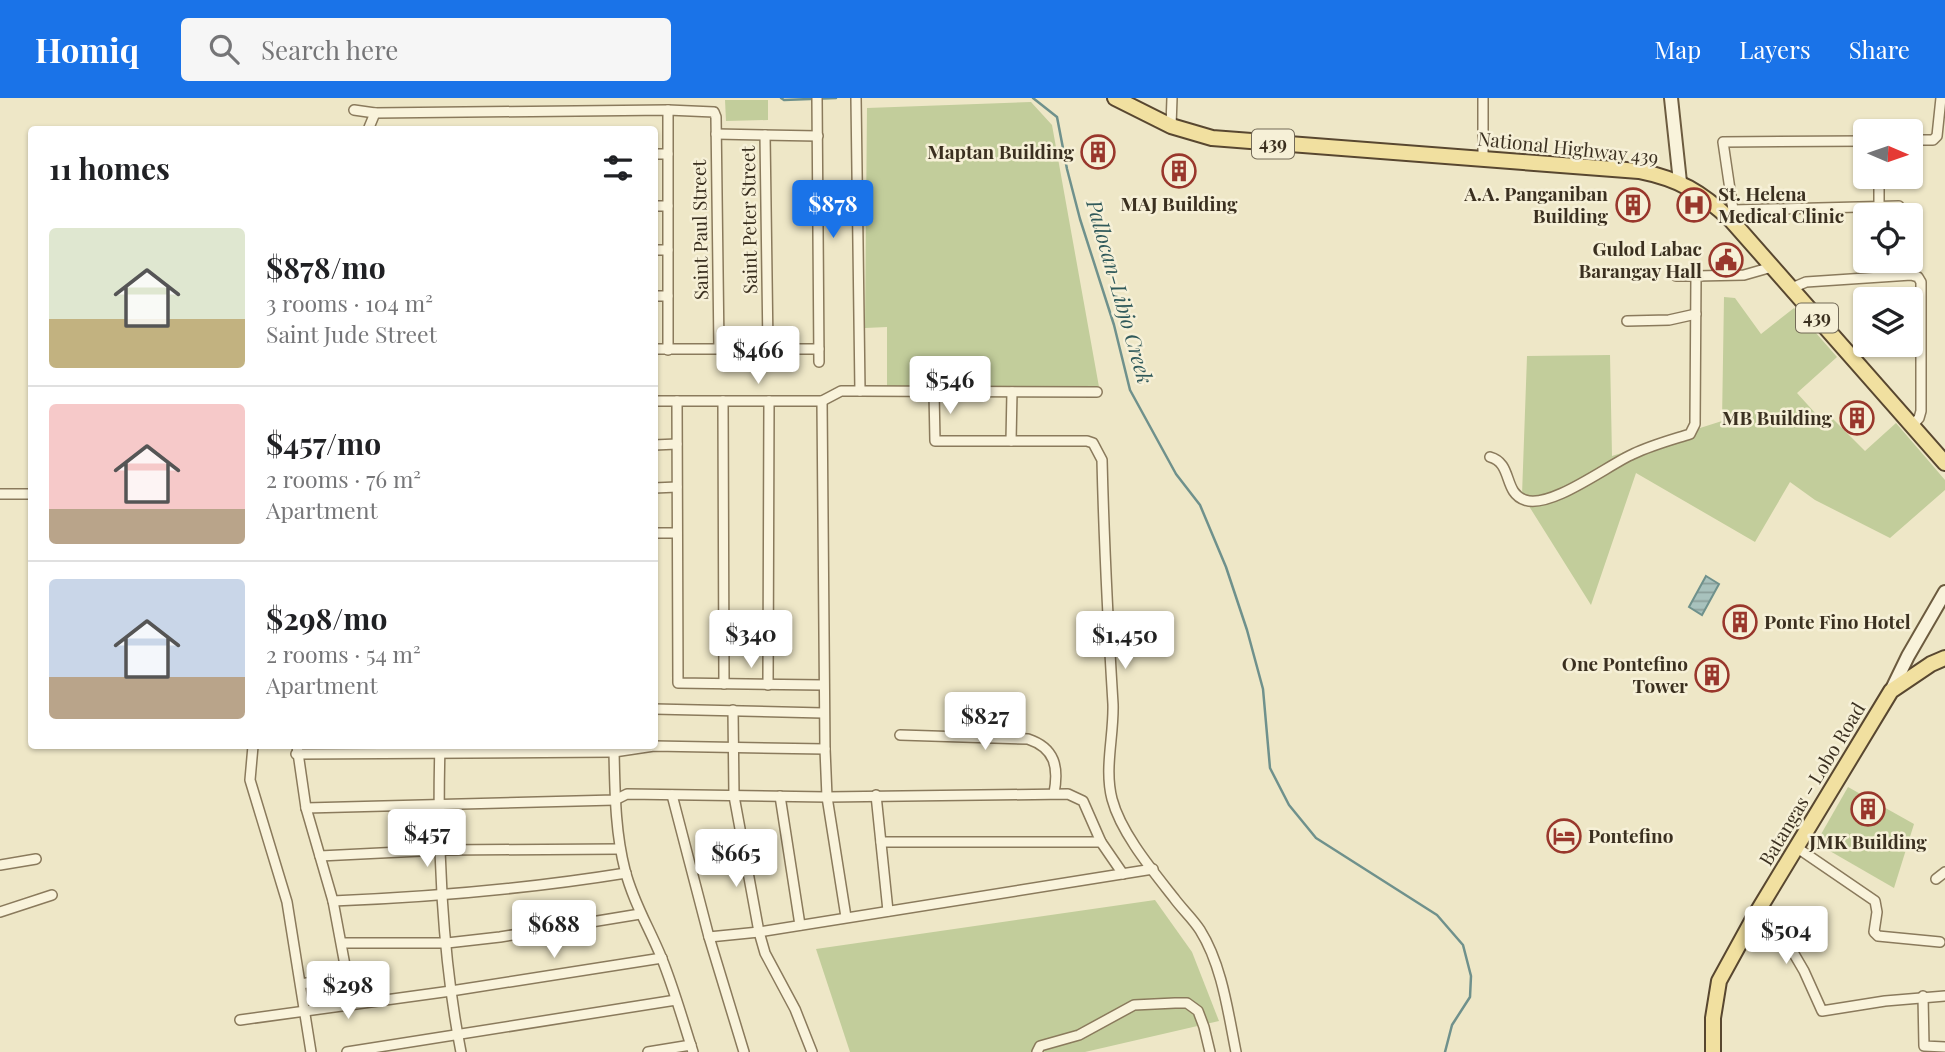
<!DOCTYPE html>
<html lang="en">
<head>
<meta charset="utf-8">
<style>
	body { margin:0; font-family:"Playfair Display",serif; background:#f6f6f6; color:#202124; height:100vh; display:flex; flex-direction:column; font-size:26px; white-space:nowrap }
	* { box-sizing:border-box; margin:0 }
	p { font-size:23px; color:#757577 }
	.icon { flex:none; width:38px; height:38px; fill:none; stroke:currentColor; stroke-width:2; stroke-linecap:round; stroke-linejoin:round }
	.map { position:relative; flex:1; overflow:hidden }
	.panel { position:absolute; left:28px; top:28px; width:630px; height:623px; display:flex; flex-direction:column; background:#fff; border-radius:7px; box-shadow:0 2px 5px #0004 }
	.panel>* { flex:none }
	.needle { width:46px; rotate:92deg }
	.tools { position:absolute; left:1853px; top:21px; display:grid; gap:14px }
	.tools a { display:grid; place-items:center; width:70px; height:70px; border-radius:7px; background:#fff; box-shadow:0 2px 5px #0004; font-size:35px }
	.price { position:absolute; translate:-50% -60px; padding:0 16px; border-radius:7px; background:#fff; color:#222; font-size:23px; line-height:46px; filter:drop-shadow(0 2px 4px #0008) }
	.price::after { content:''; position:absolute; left:50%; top:42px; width:21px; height:16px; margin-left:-10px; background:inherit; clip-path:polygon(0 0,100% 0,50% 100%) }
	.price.current { background:#1a73e8; color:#fff }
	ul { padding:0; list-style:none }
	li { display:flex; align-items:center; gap:21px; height:175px; padding:0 21px }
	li+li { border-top:2px solid #e0e0e0 }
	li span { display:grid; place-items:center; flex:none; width:196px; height:140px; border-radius:7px; color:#555 }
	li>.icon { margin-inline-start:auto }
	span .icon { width:84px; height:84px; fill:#fffc; stroke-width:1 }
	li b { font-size:30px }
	h2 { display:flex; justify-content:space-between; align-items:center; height:84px; padding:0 21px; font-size:30px }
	header { display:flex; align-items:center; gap:42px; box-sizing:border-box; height:98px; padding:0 35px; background:#1a73e8; color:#fff }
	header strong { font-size:33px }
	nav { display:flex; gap:38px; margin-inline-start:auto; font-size:24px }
	.search { width:490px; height:63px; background:#f6f6f6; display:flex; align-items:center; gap:18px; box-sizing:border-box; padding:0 24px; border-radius:7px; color:#757577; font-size:26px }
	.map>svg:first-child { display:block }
	.green { fill:#c2cd9b }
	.water { fill:url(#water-rules); stroke:#6f918c; stroke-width:2 }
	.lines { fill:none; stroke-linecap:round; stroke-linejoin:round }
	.stream { stroke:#6f918c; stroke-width:2.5 }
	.street-casing { stroke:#8a7a5c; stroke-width:12 }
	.secondary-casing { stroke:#6c5b3f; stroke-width:16 }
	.primary-casing { stroke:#584730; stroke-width:18 }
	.street { stroke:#f9f3db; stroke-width:9 }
	.secondary { stroke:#f9f3db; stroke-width:12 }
	.primary { stroke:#f1e0a0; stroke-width:14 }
	.labels { text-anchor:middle; stroke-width:5; stroke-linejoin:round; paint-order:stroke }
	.shield { fill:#f6f0d7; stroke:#736a57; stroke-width:2 }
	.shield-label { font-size:18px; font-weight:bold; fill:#3b3020 }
	.street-label { font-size:19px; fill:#3b3020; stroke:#f6f0d7 }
	.poi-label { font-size:19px; font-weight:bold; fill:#3b3020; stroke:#f6f0d7; text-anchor:end }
	.water-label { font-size:21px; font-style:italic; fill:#2f595a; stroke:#f6f0d7 }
</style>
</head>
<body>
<header>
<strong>Homiq</strong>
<div class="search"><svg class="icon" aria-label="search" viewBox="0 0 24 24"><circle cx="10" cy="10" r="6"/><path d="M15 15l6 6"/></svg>Search here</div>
<nav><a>Map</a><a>Layers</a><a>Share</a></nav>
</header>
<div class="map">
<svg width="1945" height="954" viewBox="0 0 1945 954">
	<defs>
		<pattern id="water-rules" width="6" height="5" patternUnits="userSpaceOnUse" patternTransform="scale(1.75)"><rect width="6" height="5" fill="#a8c2bd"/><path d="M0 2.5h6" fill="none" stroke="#8a9e99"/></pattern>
	</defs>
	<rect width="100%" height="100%" fill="#eee7c7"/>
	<g class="green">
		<polygon points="725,2 768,2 768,22 726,23"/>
		<polygon points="1031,4 1052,27 1099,289 887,288 887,229 865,230 867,10"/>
		<polygon points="1724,199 1735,200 1761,236 1794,210 1837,259 1797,295 1826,327 1833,321 1865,353 1896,325 1945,382 1945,392 1890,440 1815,402 1790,384 1755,444 1636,375 1591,507 1522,397 1527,258 1610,257 1612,358 1722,323"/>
		<polygon points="1848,689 1914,726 1894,790 1816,745"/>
		<polygon points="1155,802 1192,854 1219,923 1085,954 850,954 816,851"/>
	</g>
	<polygon class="water" points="1706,478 1719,486 1702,517 1689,509"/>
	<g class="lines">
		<g class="stream">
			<polyline points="781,0 784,2 836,0"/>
			<polyline points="1033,0 1057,19 1067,71 1080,121 1114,227 1130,292 1176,376 1200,407 1226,469 1247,532 1263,591 1270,670 1289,707 1316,740 1437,817 1463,847 1471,878 1470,899 1452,927 1445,954"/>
		</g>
		<defs>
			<g id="street">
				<polyline points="817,0 819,264"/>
				<polyline points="856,0 860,293"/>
				<polyline points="354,12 375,15 668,12 714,14 716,19 719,251"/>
				<polyline points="668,12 668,252"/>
				<polyline points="1171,28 1172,0"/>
				<polyline points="368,32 375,15"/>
				<polyline points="716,36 818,38"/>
				<polyline points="765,37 768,250"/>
				<polyline points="1911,42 1933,42 1937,38 1941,0"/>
				<polyline points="654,56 668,56"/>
				<polyline points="1483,61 1483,0"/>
				<polyline points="654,108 668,108"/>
				<polyline points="1879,109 1879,79"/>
				<polyline points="1733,112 1899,108"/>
				<polyline points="1731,122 1733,112 1723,44 1866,43"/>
				<polyline points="654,152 668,152"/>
				<polyline points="1676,178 1696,178"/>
				<polyline points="1792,190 1806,184 1911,177 1918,179 1921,184 1921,313 1919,320 1912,328"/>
				<polyline points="654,198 668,198"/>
				<polyline points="1627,223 1669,222 1696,216"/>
				<polyline points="654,251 819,251"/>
				<path d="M934,294L935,343H1087L1093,345L1102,362C1104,444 1108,525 1113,606C1114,638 1104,670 1112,701C1121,735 1152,772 1174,800C1182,811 1193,821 1200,832C1222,867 1228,914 1236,954"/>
				<polyline points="654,303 822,303 841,293 860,293 1097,294"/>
				<polyline points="677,303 678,585 823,587"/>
				<polyline points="723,303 724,586"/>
				<polyline points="822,303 825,651 827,699 846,819"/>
				<polyline points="1011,343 1012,294"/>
				<polyline points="654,347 677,346"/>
				<path d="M1490,359C1513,365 1503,395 1525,402C1551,411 1608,367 1633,356C1652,347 1671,342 1690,336L1695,326L1696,178L1744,177L1772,169"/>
				<polyline points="654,390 677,389"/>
				<polyline points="0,396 32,396"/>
				<polyline points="654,435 677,435"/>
				<polyline points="768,587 769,303"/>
				<polyline points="654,611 823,615"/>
				<polyline points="733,612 734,698 759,834 765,855 795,911 812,954"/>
				<path d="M900,637L1028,641C1055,650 1059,669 1054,695"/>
				<polyline points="253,648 250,682 287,804 311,954"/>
				<polyline points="297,648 306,710 333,803 347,878 301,886"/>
				<path d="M440,648C437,745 442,858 461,954"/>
				<path d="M614,654C615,693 615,733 625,772C633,804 650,831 662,861C674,891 683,923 693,954"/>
				<polyline points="296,656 614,654 654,648 825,651"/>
				<polyline points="672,697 709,839 744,954"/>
				<polyline points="876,697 888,813"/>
				<polyline points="780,698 800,827"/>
				<polyline points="306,710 615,702 627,696 827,699 1068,696 1083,703 1101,744 1123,776"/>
				<polyline points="881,744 1101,744"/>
				<polyline points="1796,749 1875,803 1877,814 1874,834 1878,838 1940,844"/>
				<polyline points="320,758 441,752 620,751"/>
				<polyline points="0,767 36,761"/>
				<polyline points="1936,781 1945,774"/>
				<path d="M333,803C433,799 527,791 626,775"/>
				<polyline points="0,814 52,797"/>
				<polyline points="1753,821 1790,849 1804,873 1822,913 1885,903 1945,898"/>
				<polyline points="709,839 759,834 1153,771"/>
				<polyline points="342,845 447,845 500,839 640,816"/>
				<polyline points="1923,898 1924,948 1945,949"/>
				<polyline points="240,922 451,893 662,860"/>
				<polyline points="347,954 676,902"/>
				<polyline points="648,954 691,947"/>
				<polyline points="1037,954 1040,948 1079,937 1134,907 1175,905 1187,905 1198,913 1204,929 1210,954"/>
			</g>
			<g id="secondary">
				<polyline points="1671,0 1680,84"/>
				<polyline points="1891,593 1908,558 1945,494"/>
			</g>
			<g id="primary">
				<path d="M1115,0L1171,28L1212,40L1639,73C1679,81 1701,94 1731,122L1945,365"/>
				<polyline points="1713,954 1713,920 1719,883 1753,821 1891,593 1931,566 1945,560"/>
			</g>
		</defs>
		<use href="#street" class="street-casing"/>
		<use href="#secondary" class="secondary-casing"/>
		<use href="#primary" class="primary-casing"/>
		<use href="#street" class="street"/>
		<use href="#secondary" class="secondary"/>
		<use href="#primary" class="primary"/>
	</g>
	<defs>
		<symbol id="building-ring" viewBox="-11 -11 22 22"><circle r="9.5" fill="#f6f0d7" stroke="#99372c" stroke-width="1.5"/><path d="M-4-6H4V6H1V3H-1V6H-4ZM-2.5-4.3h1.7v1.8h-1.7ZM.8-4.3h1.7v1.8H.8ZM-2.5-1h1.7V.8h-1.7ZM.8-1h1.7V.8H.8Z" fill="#99372c"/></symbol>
		<symbol id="hospital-ring" viewBox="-11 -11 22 22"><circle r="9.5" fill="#f6f0d7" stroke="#99372c" stroke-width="1.5"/><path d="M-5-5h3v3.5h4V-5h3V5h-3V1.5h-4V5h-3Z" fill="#99372c"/></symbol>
		<symbol id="civic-ring" viewBox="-11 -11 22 22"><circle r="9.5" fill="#f6f0d7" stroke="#99372c" stroke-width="1.5"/><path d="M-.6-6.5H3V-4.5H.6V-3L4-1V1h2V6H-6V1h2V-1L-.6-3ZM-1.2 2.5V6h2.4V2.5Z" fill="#99372c"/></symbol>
		<symbol id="hotel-ring" viewBox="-11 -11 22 22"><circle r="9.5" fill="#f6f0d7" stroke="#99372c" stroke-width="1.5"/><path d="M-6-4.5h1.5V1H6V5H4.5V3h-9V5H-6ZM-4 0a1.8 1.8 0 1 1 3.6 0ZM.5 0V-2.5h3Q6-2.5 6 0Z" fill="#99372c"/></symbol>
	</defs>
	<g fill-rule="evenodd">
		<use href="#building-ring" x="1079" y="35" width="38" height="38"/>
		<use href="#building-ring" x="1160" y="54" width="38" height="38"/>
		<use href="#building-ring" x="1614" y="88" width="38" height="38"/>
		<use href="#hospital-ring" x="1675" y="88" width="38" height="38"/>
		<use href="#civic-ring" x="1707" y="143" width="38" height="38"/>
		<use href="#building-ring" x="1838" y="301" width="38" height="38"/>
		<use href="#building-ring" x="1721" y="505" width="38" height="38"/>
		<use href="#building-ring" x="1693" y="558" width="38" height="38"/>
		<use href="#building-ring" x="1849" y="692" width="38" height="38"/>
		<use href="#hotel-ring" x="1545" y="719" width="38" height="38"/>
	</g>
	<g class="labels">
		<g class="shield">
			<rect x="1252" y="31.5" width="42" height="29" rx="5"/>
			<rect x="1796" y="205.5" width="42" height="29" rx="5"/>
		</g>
		<g class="shield-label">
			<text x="1273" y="52">439</text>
			<text x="1817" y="226">439</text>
		</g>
		<g class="street-label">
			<text transform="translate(1568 50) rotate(6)" y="7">National Highway 439</text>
			<text transform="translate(749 122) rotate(-91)" y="7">Saint Peter Street</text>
			<text transform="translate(700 132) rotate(-91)" y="7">Saint Paul Street</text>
			<text transform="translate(1812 686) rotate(-59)" y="7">Batangas - Lobo Road</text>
		</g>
		<g class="poi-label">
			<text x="1074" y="61">Maptan Building</text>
			<text x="1608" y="103">A.A. Panganiban<tspan x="1608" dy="22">Building</tspan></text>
			<text x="1718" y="103" text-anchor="start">St. Helena<tspan x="1718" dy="22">Medical Clinic</tspan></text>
			<text x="1179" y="113" text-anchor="middle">MAJ Building</text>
			<text x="1702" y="158">Gulod Labac<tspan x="1702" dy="22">Barangay Hall</tspan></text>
			<text x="1832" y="327">MB Building</text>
			<text x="1764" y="531" text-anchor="start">Ponte Fino Hotel</text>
			<text x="1688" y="573">One Pontefino<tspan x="1688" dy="22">Tower</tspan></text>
			<text x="1588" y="745" text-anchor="start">Pontefino</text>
			<text x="1868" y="751" text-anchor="middle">JMK Building</text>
		</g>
		<g class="water-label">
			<text transform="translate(1119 194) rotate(74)" y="7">Pallocan-Libjo Creek</text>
		</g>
	</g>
</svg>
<div class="tools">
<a><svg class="needle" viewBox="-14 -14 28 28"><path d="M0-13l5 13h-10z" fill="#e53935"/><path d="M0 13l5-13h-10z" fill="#757577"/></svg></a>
<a><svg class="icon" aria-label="locate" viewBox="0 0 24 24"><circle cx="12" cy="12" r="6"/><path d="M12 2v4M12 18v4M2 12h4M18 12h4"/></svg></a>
<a><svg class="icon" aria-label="layers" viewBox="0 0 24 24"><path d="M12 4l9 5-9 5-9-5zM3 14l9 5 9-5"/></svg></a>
</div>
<b class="price current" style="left:833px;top:142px">$878</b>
<b class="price" style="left:758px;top:288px">$466</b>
<b class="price" style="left:950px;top:318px">$546</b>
<b class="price" style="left:751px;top:572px">$340</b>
<b class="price" style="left:1125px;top:573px">$1,450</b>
<b class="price" style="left:985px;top:654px">$827</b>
<b class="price" style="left:427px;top:771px">$457</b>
<b class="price" style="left:736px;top:791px">$665</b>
<b class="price" style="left:554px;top:862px">$688</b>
<b class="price" style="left:1786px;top:868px">$504</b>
<b class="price" style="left:348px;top:923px">$298</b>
<section class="panel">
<h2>11 homes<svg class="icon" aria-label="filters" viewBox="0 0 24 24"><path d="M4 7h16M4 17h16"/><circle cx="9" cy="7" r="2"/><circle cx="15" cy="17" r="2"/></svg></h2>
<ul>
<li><span style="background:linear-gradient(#dfe7d0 65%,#c2b280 0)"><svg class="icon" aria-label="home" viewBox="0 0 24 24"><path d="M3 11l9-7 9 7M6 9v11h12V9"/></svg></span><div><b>$878/mo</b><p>3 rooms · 104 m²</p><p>Saint Jude Street</p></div></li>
<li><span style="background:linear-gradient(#f6c9c9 75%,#b9a48a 0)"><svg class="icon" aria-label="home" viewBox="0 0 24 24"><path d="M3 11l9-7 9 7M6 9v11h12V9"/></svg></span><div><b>$457/mo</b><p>2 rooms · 76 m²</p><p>Apartment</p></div></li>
<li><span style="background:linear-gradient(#c9d6e8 70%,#b9a48a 0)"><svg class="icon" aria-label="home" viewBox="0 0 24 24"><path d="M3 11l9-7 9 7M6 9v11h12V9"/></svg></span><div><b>$298/mo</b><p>2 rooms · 54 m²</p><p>Apartment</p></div></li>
</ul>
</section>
</div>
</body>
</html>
